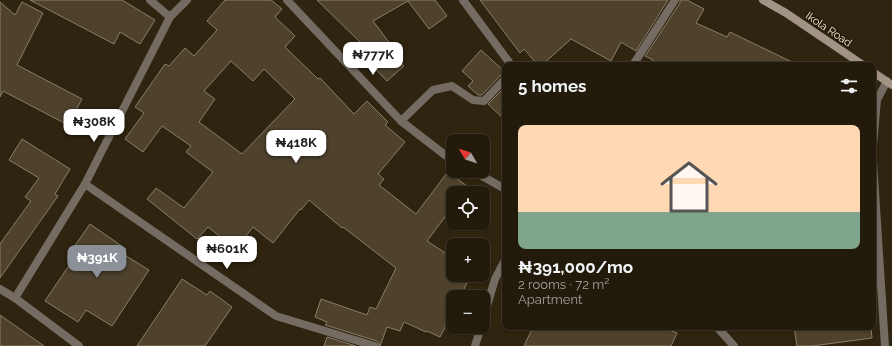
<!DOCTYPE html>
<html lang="en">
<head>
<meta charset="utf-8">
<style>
	body { margin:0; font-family:Raleway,sans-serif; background:#2a2414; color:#f1f3f6; height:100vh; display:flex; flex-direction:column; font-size:15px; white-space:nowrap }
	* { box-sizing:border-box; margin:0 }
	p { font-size:13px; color:#a2a19d }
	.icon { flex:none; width:22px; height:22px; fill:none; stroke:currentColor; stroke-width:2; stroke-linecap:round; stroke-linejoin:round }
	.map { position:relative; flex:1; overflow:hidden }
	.details { position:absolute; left:502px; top:62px; width:374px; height:268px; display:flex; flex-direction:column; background:#221b0b; border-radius:8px; box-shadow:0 1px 3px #0004,0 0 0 1px #3f392c }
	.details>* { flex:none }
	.needle { width:26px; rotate:309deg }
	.controls { position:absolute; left:446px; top:134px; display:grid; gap:8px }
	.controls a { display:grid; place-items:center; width:44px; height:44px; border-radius:8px; background:#221b0b; box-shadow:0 1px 3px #0004,0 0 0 1px #3f392c; font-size:20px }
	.price { position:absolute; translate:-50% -34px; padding:0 9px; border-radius:8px; background:#fff; color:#222; font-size:13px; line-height:26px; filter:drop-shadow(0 1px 2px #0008) }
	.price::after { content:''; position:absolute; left:50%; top:24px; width:12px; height:9px; margin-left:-6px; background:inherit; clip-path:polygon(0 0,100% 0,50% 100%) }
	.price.current { background:#8c9099; color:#fff }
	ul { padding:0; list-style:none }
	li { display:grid; align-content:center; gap:8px; height:212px; padding:0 16px }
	li span { display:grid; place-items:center; height:124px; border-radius:8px; color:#555 }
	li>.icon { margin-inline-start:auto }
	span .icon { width:72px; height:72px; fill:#fffc; stroke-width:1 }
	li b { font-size:17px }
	h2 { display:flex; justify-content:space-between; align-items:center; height:48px; padding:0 16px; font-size:17px }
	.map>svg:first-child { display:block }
	.building { fill:#4e422d; stroke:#8b7e67; fill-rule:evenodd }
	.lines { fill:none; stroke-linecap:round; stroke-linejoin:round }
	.street { stroke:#746c63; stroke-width:8 }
	.secondary { stroke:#a19486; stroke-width:8 }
	.labels { text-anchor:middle; stroke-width:3; stroke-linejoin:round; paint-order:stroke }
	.street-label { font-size:11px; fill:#f0e9dd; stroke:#241a06 }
</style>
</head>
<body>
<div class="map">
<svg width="892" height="346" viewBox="0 0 892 346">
	<rect width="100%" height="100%" fill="#2e240f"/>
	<g class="building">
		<polygon points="30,0 122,0 155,20 140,44 120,32 114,44"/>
		<path d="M225,0H271L282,9L275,17L295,36L285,47L318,79L320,78L354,114L367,101L388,122L385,125L405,142L378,174L384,179L379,185L416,214L453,165V176L477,193H453V206L427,241L453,258V275H471L460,297H453V312L440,337L427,331L426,332L404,322L400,331L387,327L380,346L379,343L377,341L325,325L327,322L315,317L321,299L367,315L370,307L376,309L396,268L343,227L342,228L309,200L301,210L300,209L273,243L253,227L236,249L208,227L197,239L147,199L156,188L184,208L213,172L186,152L191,146L162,126L143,152L125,139L144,113L135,107L165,64L169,66L185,48L194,56L217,30L207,21ZM231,61L253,81L264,69L295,99L242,154L199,122L215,99L204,91Z"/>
		<polygon points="317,0 435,0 447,16 429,29 408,1 373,21 400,57 397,59 404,66 387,81 357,50 363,45"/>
		<polygon points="480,0 668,0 636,51 621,42 611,61 571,39 542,65 538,65 524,49 520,53"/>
		<polygon points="680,0 687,0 704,9 696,23 727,37 730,32 798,65 650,65 653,60 645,56 680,3"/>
		<polygon points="0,2 15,15 22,2 43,13 17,65 82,99 68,125 3,91 0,97"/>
		<polygon points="481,50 505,72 505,74 501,75 482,95 478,95 468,86 473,81 462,71"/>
		<polygon points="505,87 505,120 488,104"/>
		<polygon points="22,139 70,169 55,194 58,196 0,278 0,244 31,201 25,197 39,178 9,160"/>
		<polygon points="90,224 126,249 123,254 149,270 112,326 86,310 78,322 45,301 72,261 67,257"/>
		<polygon points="182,279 207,295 210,291 232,307 205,346 137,346"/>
		<polygon points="0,315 44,346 0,346"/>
		<polygon points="533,327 662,327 677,333 671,346 524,346"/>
		<polygon points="794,327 871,327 872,338 812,346 797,346"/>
		<polygon points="327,337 356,346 324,346"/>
	</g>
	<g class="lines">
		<g class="street">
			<polyline points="150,0 170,17"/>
			<polyline points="287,0 401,121 445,155 453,160"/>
			<polyline points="463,0 509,62 510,65"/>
			<polyline points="633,65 675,0"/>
			<polyline points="401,121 433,90 452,86 473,100 484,101 505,79"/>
			<polyline points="873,145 877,100 887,81"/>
			<polyline points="873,161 885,346"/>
			<polyline points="473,171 505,189"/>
			<polyline points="85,184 276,316 375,346"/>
			<polyline points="0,289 15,298 79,346"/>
			<polyline points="15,298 85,184 170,17 187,0"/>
			<polyline points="483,319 495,279 505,260"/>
			<polyline points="717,327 734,346"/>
			<polyline points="475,346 481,327"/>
		</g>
		<g class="secondary">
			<polyline points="763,0 786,13 863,65"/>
			<polyline points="873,72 892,85"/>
		</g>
	</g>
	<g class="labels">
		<g class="street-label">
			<text transform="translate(829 29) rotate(34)" y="4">Ikola Road</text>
		</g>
	</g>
</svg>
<div class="controls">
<a><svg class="needle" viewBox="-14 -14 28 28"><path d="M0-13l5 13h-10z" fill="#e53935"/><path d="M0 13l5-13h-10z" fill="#a2a19d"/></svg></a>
<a><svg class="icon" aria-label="locate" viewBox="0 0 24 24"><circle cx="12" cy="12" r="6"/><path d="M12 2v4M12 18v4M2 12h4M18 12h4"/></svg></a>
<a>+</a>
<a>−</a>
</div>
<b class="price" style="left:373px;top:76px">₦777K</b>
<b class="price" style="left:94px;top:143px">₦308K</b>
<b class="price" style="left:296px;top:164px">₦418K</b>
<b class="price" style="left:227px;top:270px">₦601K</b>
<b class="price current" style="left:97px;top:279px">₦391K</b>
<section class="details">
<h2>5 homes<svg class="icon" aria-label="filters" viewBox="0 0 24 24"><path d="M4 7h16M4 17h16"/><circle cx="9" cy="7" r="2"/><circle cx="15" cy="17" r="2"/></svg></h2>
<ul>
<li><span style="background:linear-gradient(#ffd9b3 70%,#7fa58c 0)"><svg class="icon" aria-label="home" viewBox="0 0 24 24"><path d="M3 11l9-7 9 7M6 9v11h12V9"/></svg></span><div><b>₦391,000/mo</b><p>2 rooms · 72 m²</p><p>Apartment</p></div></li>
</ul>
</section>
</div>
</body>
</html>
